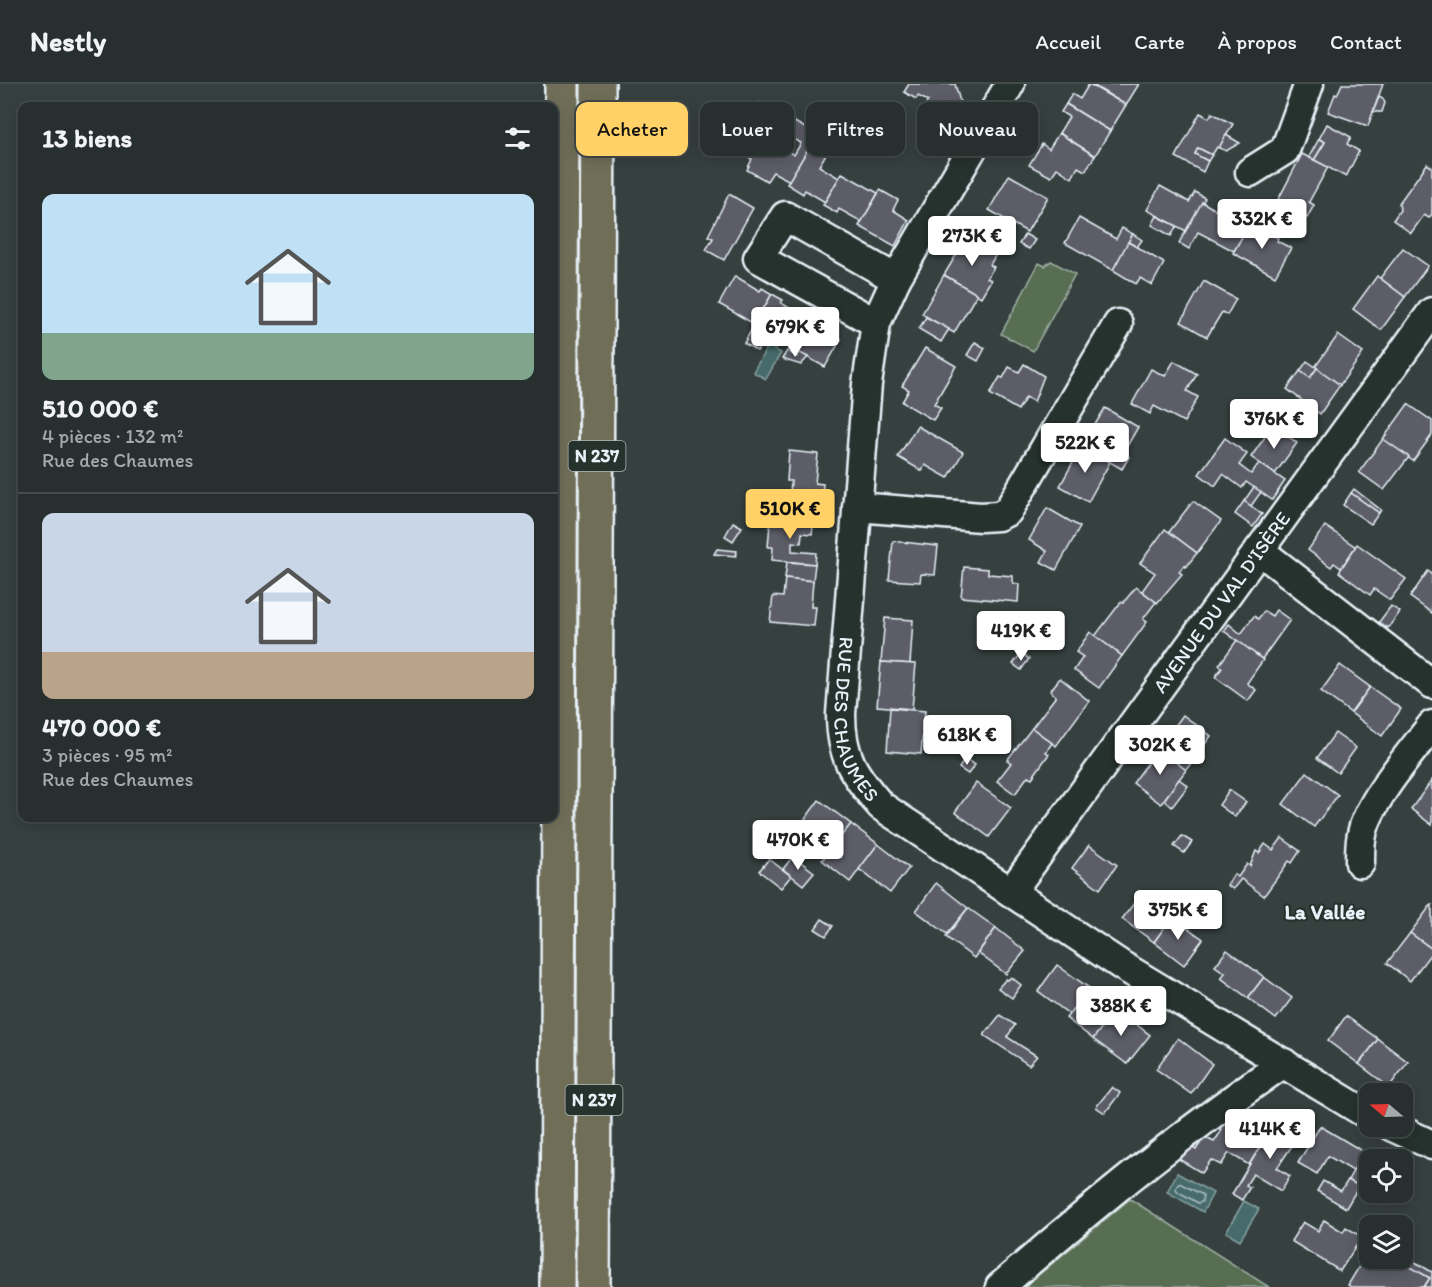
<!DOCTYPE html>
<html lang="fr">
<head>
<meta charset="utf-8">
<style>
	body { margin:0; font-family:Itim,sans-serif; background:#303837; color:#f1f3f6; height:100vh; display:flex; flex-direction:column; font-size:22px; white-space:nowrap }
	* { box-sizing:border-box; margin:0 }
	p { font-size:20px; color:#a5a9aa }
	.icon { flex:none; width:33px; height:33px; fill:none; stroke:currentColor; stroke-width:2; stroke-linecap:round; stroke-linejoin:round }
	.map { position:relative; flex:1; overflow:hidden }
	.details { position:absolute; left:18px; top:18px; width:540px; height:720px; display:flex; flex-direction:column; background:#28302f; border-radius:12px; box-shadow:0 3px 15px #0003,0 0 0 2px #444b4b }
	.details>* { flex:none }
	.hud { position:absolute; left:576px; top:18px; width:570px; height:54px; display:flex; gap:12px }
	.needle { width:39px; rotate:289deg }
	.tools { position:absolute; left:1359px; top:999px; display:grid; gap:12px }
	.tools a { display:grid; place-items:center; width:54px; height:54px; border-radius:12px; background:#28302f; box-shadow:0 3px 15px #0003,0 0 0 2px #444b4b; font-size:30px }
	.price { position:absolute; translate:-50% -51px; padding:0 14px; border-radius:6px; background:#fff; color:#222; font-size:20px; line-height:39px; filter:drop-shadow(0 2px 3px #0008) }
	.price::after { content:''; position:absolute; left:50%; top:36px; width:18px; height:14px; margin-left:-9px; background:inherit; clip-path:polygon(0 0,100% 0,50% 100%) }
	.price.active { background:#ffd166; color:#111 }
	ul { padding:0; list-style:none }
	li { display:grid; align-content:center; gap:12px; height:318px; padding:0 24px }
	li+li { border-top:2px solid #444b4b }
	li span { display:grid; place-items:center; height:186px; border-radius:12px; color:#555 }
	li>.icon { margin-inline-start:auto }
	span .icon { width:108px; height:108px; fill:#fffc; stroke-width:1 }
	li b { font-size:26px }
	h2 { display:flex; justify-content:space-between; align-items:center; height:72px; padding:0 24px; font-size:26px }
	.pill { padding:0 21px; border-radius:12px; background:#28302f; box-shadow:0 3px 15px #0003,0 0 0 2px #444b4b; font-size:21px; line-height:54px }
	.pill.active { background:#ffd166; color:#111 }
	header { display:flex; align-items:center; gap:36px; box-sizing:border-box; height:84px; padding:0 30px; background:#28302f; border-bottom:2px solid #444b4b }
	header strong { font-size:28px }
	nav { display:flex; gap:33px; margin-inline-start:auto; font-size:21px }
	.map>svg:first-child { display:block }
	.green { fill:#586e53; stroke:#a0b0a6; stroke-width:1.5 }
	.water { fill:#476b6b; stroke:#87a1a3; stroke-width:1.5 }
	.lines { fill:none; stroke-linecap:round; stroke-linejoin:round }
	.shore { stroke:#a8bbc0; stroke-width:1.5 }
	.building { fill:#5d5d68; stroke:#e8f1f8; stroke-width:1.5; fill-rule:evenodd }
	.minor-casing { stroke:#e8f1f8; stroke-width:33 }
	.highway-casing { stroke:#e8f1f8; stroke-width:38 }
	.minor { stroke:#26332d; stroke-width:28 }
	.highway { stroke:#716e59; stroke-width:33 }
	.labels { text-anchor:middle; stroke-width:4.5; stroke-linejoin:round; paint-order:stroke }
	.shield { fill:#26332d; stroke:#aeb8bb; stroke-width:1.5 }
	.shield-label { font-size:18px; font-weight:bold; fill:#e8f1f8 }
	.street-label { font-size:20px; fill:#e8f1f8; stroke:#26332d }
	.neighbourhood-label { font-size:21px; font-weight:bold; fill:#e8f1f8; stroke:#26332d }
</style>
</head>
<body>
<header>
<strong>Nestly</strong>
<nav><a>Accueil</a><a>Carte</a><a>À propos</a><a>Contact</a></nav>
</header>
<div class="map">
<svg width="1432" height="1203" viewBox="0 0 1432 1203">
	<rect width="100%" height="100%" fill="#36403f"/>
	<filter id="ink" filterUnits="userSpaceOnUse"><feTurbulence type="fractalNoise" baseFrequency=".0167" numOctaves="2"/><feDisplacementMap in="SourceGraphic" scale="12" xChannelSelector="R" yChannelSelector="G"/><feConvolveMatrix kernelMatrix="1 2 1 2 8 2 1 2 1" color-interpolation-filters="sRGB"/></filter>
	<g filter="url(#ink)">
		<g class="green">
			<polygon points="1051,177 1075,190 1033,267 1001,250 1039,179 1045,182"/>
			<polygon points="1130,1115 1269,1203 1024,1203"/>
		</g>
		<g class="water">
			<polygon points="768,262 781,269 766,295 753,288"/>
			<polygon points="1177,1089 1213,1109 1203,1128 1167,1108"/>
			<polygon points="1244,1117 1259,1125 1240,1156 1226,1148"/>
		</g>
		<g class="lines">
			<polygon class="shore" points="1179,1099 1203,1111 1202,1118 1198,1119 1177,1107 1176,1104"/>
		</g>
		<g class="building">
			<polygon points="909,0 955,0 961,21 948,43 921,28 928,17 918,12 916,15 904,8"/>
			<polygon points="1089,0 1126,21 1110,47 1066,20 1072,10 1080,15"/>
			<polygon points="1091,0 1139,0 1126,21"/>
			<polygon points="1342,0 1383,0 1368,42 1328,28 1335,10 1337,11"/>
			<polygon points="1379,13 1383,15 1385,19 1382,28 1373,28"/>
			<path d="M759,18L816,50L790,97L773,88L767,97L747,86L752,75L736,66ZM761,36L801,59L794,71L755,48Z"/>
			<polygon points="1066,20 1110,47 1095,72 1059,49 1069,33 1061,28"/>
			<polygon points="1200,29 1209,34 1212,29 1233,40 1219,64 1217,63 1212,71 1198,64 1195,70 1208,77 1203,88 1176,73"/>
			<polygon points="882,37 886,39 878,53 870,48 875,40 879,42"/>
			<polygon points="855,40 866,46 862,53 851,47"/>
			<polygon points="1327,40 1351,53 1347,60 1359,67 1346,93 1314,76 1325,58 1319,55"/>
			<polygon points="1059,49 1095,72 1085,87 1078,83 1072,94 1057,84 1051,93 1029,81 1042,60 1049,65"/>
			<polygon points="1226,51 1240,59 1226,67 1219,64"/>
			<polygon points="814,55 830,63 819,82 839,94 825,118 805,106 803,110 787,100"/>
			<polygon points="1319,55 1325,58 1314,76 1309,73"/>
			<polygon points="1198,64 1212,71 1208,77 1195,70"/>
			<polygon points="1302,70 1328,83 1309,118 1314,121 1307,134 1277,118"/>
			<polygon points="1427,80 1432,83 1432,130 1429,134 1424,131 1411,149 1393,136 1400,126 1399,119"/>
			<polygon points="842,89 878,109 862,138 839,125 837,129 823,121"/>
			<polygon points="1009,91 1048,113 1027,148 989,126"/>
			<polygon points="1160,102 1189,118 1195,108 1205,114 1186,147 1147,126"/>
			<polygon points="880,106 898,116 893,126 909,136 895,162 859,142"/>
			<polygon points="729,110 753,124 724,176 706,166 713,154 708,152"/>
			<polygon points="1202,118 1216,126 1218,121 1250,139 1234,167 1198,148 1189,165 1179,159"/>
			<polygon points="1157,132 1177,142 1171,152 1152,141"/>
			<polygon points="1079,134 1116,155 1122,144 1133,150 1113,186 1065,159"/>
			<polygon points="1250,139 1278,154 1277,157 1291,164 1275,192 1233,169"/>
			<polygon points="1025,150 1035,156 1029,165 1019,160"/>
			<polygon points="1133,150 1142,156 1137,163 1128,158"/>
			<polygon points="967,153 996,170 990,181 994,183 987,194 991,196 981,213 944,191"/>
			<polygon points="1128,158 1164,179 1152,201 1140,194 1136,200 1113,186"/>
			<polygon points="1403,164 1428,182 1405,213 1380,194"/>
			<polygon points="944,191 977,210 954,249 922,230"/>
			<polygon points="735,192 760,207 762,204 772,210 754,240 719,220"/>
			<polygon points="1377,192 1405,213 1381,246 1353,225"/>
			<polygon points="1204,197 1236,215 1227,231 1222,228 1207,253 1181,238"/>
			<polygon points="772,210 783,216 781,219 806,234 791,260 769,247 757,267 744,259"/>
			<polygon points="808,231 817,236 815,240 841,255 825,283 800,269 797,273 787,267"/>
			<polygon points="926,233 949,245 941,258 919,245"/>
			<polygon points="1338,251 1363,269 1340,301 1315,283"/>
			<polygon points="975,258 985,264 978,277 967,271"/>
			<polygon points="925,264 956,282 934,320 941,324 933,336 902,318 909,306 902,302"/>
			<polygon points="787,267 797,273 800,269 808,273 801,281 782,275"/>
			<polygon points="1174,277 1197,290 1187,307 1198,313 1184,338 1154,322 1150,330 1132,320 1151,285 1165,292"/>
			<polygon points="1307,277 1317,284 1310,294 1300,287"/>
			<polygon points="1024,280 1044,292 1034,318 1026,313 1018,326 990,310 1000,293 1003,294 1009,283 1019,288"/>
			<polygon points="1317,284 1340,301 1320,330 1287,305 1300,287 1310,294"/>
			<polygon points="1408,320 1432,337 1432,351 1413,377 1383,355"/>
			<polygon points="1105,324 1138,343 1123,369 1129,373 1122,385 1082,362"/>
			<polygon points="1273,341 1297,359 1275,390 1251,373"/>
			<polygon points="917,342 963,368 948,394 925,381 922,387 898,373"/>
			<polygon points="1225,354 1247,370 1239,381 1251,390 1259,379 1285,397 1272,416 1246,398 1242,404 1223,390 1215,402 1199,390"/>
			<polygon points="1383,355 1409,373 1384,406 1359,388"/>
			<polygon points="1082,362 1110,378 1088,418 1060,402"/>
			<polygon points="789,367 818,370 815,399 823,400 821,424 789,421 791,397 787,397"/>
			<polygon points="1254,403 1261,408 1251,422 1244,417"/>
			<polygon points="1354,405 1381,426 1379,429 1351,409"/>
			<polygon points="1351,409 1379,429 1371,440 1343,421"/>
			<polygon points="1193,417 1221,437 1197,469 1169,448"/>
			<polygon points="1244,417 1262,430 1253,443 1235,430"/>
			<polygon points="1047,424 1080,443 1056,486 1041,478 1047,467 1029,456"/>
			<polygon points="777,434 814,437 812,450 802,449 801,459 792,458 792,467 816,469 815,480 772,476 773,463 768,463 770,439 777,440"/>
			<polygon points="733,438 742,443 733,457 725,452"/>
			<polygon points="1325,442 1356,463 1341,484 1334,479 1331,483 1308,466"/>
			<polygon points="1165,445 1197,469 1186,483 1184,481 1179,488 1182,490 1157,519 1142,507 1155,489 1140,479"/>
			<polygon points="893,457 938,462 935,491 921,490 920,498 889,496"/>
			<polygon points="1357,460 1406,495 1390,516 1374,505 1370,511 1339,488"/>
			<polygon points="717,465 737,467 736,472 714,470"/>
			<polygon points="787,478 815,480 813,497 785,494"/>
			<polygon points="964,483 988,485 988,490 1013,492 1013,499 1019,500 1018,518 961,513"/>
			<polygon points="1428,487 1432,490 1432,529 1410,513"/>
			<polygon points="785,494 813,497 811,523 816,523 814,542 770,538 773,512 783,513"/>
			<polygon points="1136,503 1156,518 1143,535 1147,538 1122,572 1095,552 1121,518 1123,519"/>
			<polygon points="1391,522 1400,528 1388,544 1379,538"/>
			<polygon points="1276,526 1290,536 1262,575 1224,547 1229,540 1241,550 1254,532 1258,535 1264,527 1272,532"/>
			<polygon points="885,534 913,536 910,580 881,578"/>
			<polygon points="1090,548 1122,572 1099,604 1074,586 1083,573 1076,568"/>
			<polygon points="1237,556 1263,576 1247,599 1256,606 1248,617 1215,593 1222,584 1219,581"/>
			<polygon points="1021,569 1029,575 1021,586 1013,580"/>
			<polygon points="881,578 916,580 912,625 877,622"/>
			<polygon points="1340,581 1370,603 1351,629 1321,607"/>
			<polygon points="1060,594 1089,617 1056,662 1032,644 1056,612 1050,607"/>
			<polygon points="1370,603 1401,625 1382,652 1351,629"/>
			<polygon points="890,624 925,627 921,670 887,667"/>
			<polygon points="1183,631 1211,652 1186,686 1158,665"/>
			<polygon points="1032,644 1052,659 1046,668 1049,670 1032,694 1028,692 1015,710 997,697 1011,679 1007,676"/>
			<polygon points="1335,649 1356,664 1338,689 1317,674"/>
			<polygon points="1158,665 1186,686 1161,720 1133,699"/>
			<polygon points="965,675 975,681 968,690 959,684"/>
			<polygon points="1307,688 1338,711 1314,743 1283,720"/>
			<polygon points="1179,695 1188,702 1172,723 1164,716"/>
			<polygon points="1432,696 1432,741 1411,725"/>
			<polygon points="976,699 1011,724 989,753 955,728"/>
			<polygon points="1229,706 1246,718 1235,733 1219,721"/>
			<polygon points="819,716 851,740 831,766 800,742"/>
			<polygon points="851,740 878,760 850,798 822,776"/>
			<polygon points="1182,752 1192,758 1184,769 1174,762"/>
			<polygon points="1282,754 1300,767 1292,779 1289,777 1264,812 1241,795 1233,805 1227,801 1234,790 1238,793 1247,780 1250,782 1256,767 1259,769 1265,760 1273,766"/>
			<polygon points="878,760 909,784 890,809 859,785"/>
			<polygon points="1089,761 1117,781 1100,805 1072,784"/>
			<polygon points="793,772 814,788 803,801 783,785"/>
			<polygon points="769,775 791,792 781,804 759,787"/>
			<polygon points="936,799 968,824 947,850 916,827"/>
			<polygon points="1141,810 1172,833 1154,858 1122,835"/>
			<polygon points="1431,821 1432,821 1432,865 1410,849"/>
			<polygon points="968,824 996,844 974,874 946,853"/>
			<polygon points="1172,833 1203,855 1184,881 1154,858"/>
			<polygon points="822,835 833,842 826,852 815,845"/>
			<polygon points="996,844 1025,867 1006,890 978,869"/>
			<polygon points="1410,849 1432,865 1432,868 1410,897 1387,879"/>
			<polygon points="1227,866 1264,893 1248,914 1221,894 1225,889 1215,882"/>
			<polygon points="1057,881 1089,904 1069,930 1038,907"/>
			<polygon points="1011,893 1021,901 1012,914 998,904 1006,895 1008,896"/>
			<polygon points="1264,893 1292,914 1276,935 1248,914"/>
			<polygon points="1089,904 1116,925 1093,955 1066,934"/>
			<polygon points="1116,925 1150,951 1127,980 1093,955"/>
			<polygon points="1000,931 1015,941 1007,953 1037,972 1029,981 984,951"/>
			<polygon points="1346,932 1378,955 1359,980 1328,957"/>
			<polygon points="1178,954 1212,980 1191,1010 1156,985"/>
			<polygon points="1378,955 1408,978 1389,1003 1359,980"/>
			<polygon points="1112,1003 1120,1009 1105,1029 1096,1023"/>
			<polygon points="1234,1031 1267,1051 1249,1081 1229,1069 1221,1081 1211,1076 1202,1089 1177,1074 1191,1063 1196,1066 1204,1053 1214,1058 1222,1046 1217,1043"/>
			<polygon points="1276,1036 1300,1050 1277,1084 1290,1092 1281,1107 1253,1090 1246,1101 1250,1103 1242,1116 1232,1110"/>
			<polygon points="1320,1042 1364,1068 1353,1087 1328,1072 1317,1090 1298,1079"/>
			<polygon points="1364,1068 1380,1076 1370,1076 1370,1108 1396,1108 1391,1118 1385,1121 1356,1107 1359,1102 1348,1096"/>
			<polygon points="1348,1096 1359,1102 1346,1124 1317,1107 1323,1097 1341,1107"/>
			<polygon points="1324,1136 1343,1148 1346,1143 1362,1153 1340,1187 1291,1157 1303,1138 1318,1147"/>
			<polygon points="1371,1174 1397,1174 1430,1194 1424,1203 1351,1203 1348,1201 1360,1181 1365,1184"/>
			<polygon points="1410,1175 1432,1188 1432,1203 1424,1203 1430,1194 1407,1181"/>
		</g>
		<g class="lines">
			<defs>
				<g id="minor">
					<path id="s1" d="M1010,0L896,195L876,239L867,300L841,630C841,673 854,691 881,722L1121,881L1370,1032"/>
					<polyline points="1250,88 1285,66 1309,0"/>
					<polyline points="876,239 758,174 785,132 896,195"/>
					<polyline points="857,423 981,433 998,432 1008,427 1118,240"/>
					<polyline points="1259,466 1432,600"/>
					<path d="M1360,779C1360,765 1360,751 1366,737C1380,704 1410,670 1432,641"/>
					<path id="s2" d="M1011,808L1432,228"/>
					<polyline points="1391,1042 1432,1061"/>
					<path d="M1000,1203C1091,1123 1184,1047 1284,979"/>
				</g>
				<g id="highway">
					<polyline points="557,1203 562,0"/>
					<polyline points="593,1203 598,0"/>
				</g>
			</defs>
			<use href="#minor" class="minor-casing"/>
			<use href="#highway" class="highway-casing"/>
			<use href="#minor" class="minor"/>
			<use href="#highway" class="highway"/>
		</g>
	</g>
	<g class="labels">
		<g class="shield">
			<rect x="568.5" y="357" width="57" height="30" rx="4.5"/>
			<rect x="565.5" y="1001" width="57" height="30" rx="4.5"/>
		</g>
		<g class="shield-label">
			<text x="597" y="378">N 237</text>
			<text x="594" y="1022">N 237</text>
		</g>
		<g class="street-label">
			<text dy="7" stroke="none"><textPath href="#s2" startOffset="358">AVENUE DU VAL D'ISÈRE</textPath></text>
			<text dy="7" stroke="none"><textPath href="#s1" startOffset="675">RUE DES CHAUMES</textPath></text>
		</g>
		<g class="neighbourhood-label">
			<text x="1325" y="835">La Vallée</text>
		</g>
	</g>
</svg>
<div class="tools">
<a><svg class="needle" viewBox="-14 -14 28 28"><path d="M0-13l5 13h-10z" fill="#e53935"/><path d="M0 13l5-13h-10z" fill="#a5a9aa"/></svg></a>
<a><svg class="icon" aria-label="locate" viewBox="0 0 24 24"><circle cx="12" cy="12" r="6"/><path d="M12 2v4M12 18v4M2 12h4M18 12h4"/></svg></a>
<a><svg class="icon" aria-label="layers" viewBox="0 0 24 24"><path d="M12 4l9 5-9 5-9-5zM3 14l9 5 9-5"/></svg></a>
</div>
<b class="price" style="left:1262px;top:166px">332K €</b>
<b class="price" style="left:972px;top:183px">273K €</b>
<b class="price" style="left:795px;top:274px">679K €</b>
<b class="price" style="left:1274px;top:366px">376K €</b>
<b class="price" style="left:1085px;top:390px">522K €</b>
<b class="price active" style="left:790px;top:456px">510K €</b>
<b class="price" style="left:1021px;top:578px">419K €</b>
<b class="price" style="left:967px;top:682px">618K €</b>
<b class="price" style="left:1160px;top:692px">302K €</b>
<b class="price" style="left:798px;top:787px">470K €</b>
<b class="price" style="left:1178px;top:857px">375K €</b>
<b class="price" style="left:1121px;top:953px">388K €</b>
<b class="price" style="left:1270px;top:1076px">414K €</b>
<div class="hud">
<a class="pill active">Acheter</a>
<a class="pill">Louer</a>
<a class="pill">Filtres</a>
<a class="pill">Nouveau</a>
</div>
<section class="details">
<h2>13 biens<svg class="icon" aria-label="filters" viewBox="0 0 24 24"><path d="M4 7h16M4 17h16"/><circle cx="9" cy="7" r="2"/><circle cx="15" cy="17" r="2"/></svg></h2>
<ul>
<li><span style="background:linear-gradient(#bfe0f5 75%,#7fa58c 0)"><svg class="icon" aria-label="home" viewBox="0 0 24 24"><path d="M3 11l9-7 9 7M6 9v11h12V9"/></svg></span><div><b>510 000 €</b><p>4 pièces · 132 m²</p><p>Rue des Chaumes</p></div></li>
<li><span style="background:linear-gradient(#c9d6e8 75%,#b9a48a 0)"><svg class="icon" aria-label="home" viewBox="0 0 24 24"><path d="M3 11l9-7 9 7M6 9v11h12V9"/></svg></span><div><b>470 000 €</b><p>3 pièces · 95 m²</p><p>Rue des Chaumes</p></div></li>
</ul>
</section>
</div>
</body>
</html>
